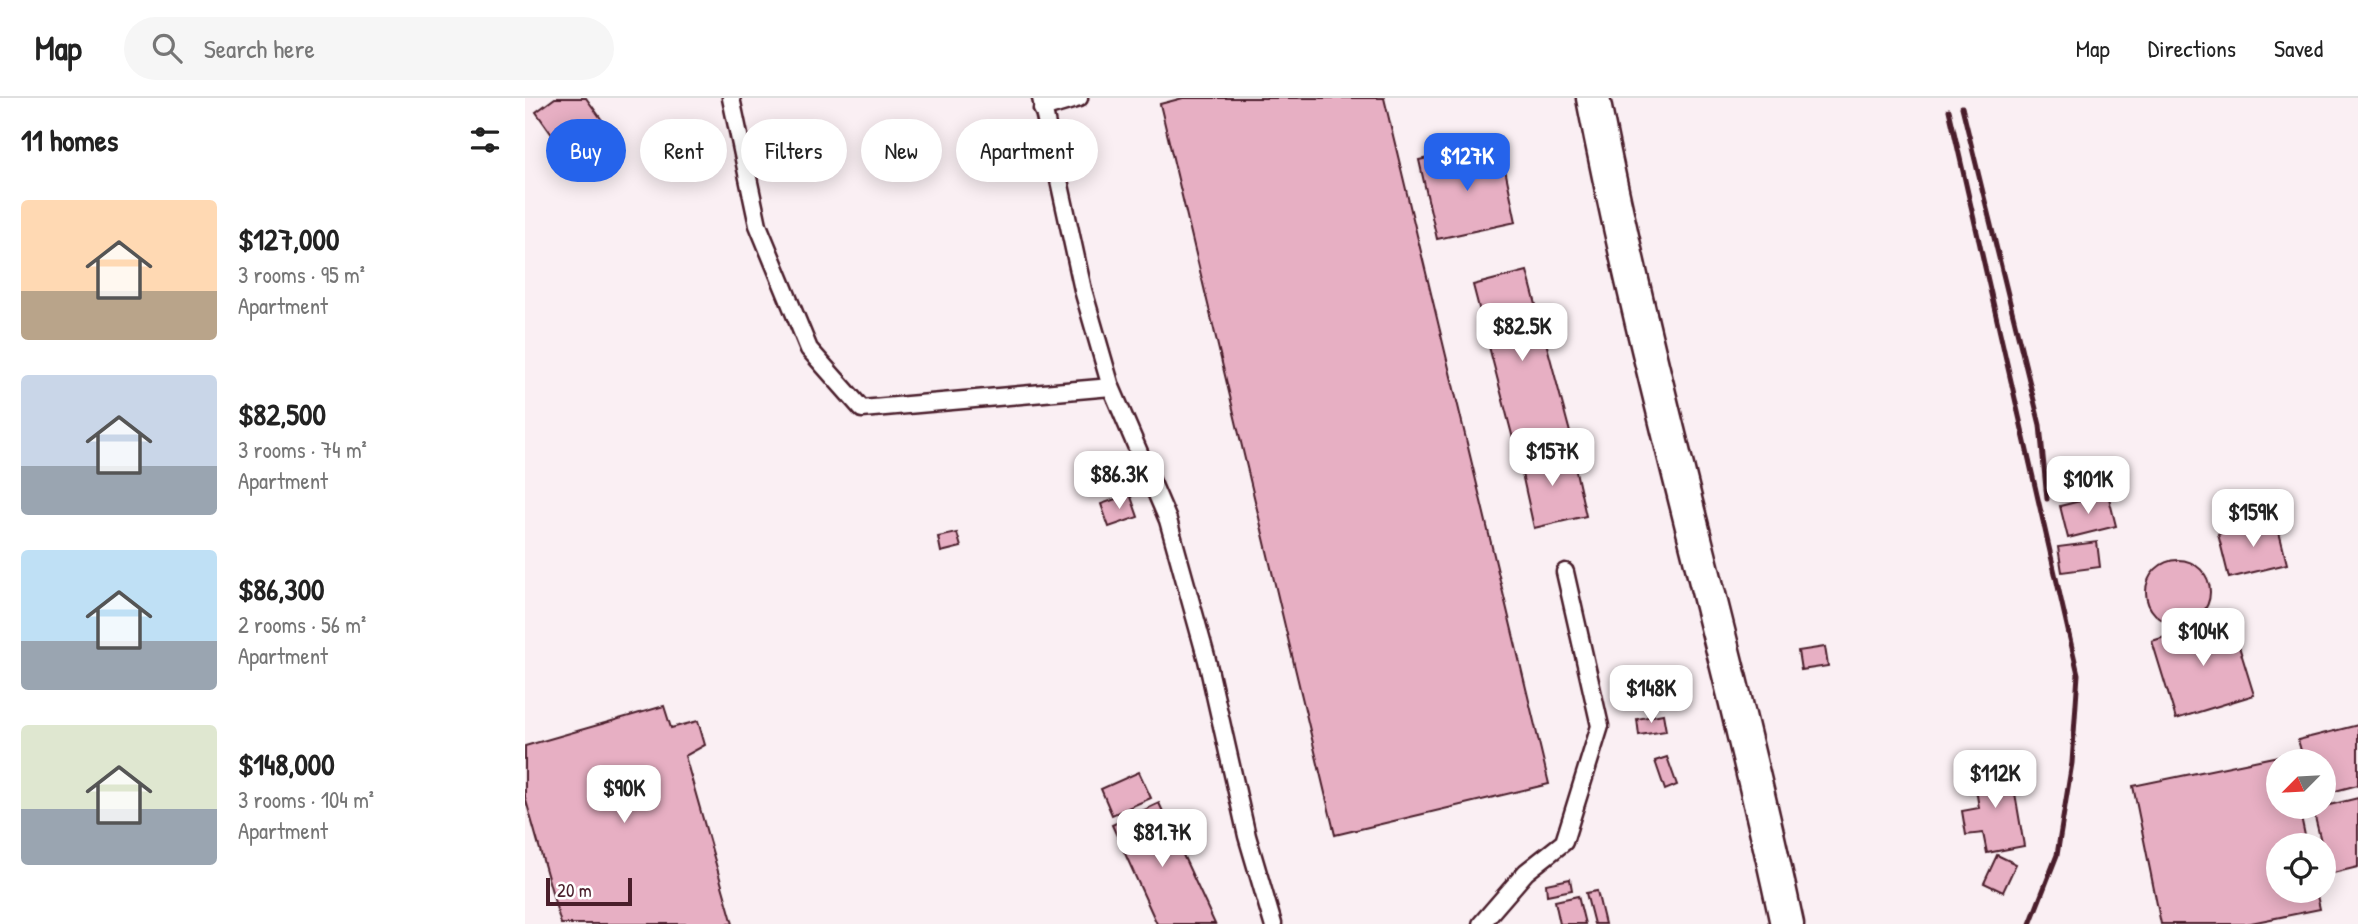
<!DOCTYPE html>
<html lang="en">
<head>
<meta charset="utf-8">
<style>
	body { margin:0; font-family:"Patrick Hand",sans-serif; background:#f6f6f6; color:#222; height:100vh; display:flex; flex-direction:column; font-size:26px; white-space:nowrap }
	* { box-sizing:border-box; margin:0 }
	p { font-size:23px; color:#767676 }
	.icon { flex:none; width:38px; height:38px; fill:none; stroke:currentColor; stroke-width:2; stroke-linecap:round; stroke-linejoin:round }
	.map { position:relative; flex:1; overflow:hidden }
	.sheet { display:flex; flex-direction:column; background:#fff; width:525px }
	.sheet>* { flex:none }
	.banner { position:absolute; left:21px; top:21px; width:665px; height:63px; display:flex; gap:14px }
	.needle { width:46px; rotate:246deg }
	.tools { position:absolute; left:1741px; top:651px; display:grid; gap:14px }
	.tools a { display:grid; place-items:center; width:70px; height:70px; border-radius:50%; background:#fff; box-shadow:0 4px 18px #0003; font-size:35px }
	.scale { position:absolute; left:21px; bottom:18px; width:86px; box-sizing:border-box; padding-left:7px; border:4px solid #4a1f2b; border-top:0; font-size:19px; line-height:24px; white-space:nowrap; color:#4a1f2b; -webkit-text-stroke:5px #fff; paint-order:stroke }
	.price { position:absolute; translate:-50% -60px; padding:0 16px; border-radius:14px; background:#fff; color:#222; font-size:23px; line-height:46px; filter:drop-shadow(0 2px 4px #0008) }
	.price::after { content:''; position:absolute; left:50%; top:42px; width:21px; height:16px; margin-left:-10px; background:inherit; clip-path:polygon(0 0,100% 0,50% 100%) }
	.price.current { background:#2563eb; color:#fff }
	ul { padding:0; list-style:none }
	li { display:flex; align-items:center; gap:21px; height:175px; padding:0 21px }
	li span { display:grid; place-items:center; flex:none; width:196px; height:140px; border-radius:7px; color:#555 }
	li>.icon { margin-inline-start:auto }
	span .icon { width:84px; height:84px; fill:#fffc; stroke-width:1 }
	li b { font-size:30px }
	h2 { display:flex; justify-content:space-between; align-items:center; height:84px; padding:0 21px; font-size:30px }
	.pill { padding:0 24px; border-radius:32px; background:#fff; box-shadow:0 4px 18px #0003; font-size:24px; line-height:63px }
	.pill.current { background:#2563eb; color:#fff }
	header { display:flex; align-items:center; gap:42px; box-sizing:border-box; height:98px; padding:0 35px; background:#fff; border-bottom:2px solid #e0e0e0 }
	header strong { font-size:33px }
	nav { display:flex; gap:38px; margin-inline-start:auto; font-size:24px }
	.search { width:490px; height:63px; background:#f6f6f6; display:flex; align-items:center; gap:18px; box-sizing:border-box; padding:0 24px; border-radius:38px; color:#767676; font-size:26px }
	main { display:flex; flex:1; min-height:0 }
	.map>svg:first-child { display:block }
	.building { fill:#e7afc3; stroke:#4a1f2b; stroke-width:2 }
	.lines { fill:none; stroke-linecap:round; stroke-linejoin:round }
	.lane-casing { stroke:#4a1f2b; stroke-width:21 }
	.street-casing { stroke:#4a1f2b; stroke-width:37 }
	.lane { stroke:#fff; stroke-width:16 }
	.street { stroke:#fff; stroke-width:32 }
	.rail { stroke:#4a1f2b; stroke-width:5 }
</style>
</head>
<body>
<header>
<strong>Map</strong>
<div class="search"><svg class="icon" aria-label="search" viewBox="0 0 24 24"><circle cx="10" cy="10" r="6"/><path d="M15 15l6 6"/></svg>Search here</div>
<nav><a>Map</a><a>Directions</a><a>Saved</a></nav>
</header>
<main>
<section class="sheet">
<h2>11 homes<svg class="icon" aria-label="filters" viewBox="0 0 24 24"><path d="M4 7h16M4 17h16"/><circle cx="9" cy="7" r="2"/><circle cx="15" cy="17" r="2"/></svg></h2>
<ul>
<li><span style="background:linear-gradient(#ffd9b3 65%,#b9a48a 0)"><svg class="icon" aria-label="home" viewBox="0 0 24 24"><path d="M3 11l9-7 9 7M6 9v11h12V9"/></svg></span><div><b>$127,000</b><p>3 rooms · 95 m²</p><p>Apartment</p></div></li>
<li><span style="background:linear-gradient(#c9d6e8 65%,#9aa5b1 0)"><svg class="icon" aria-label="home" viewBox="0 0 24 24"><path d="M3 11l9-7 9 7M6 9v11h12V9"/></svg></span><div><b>$82,500</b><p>3 rooms · 74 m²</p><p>Apartment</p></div></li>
<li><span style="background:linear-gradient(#bfe0f5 65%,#9aa5b1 0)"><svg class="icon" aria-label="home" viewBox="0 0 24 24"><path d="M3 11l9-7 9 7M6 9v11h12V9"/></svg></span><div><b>$86,300</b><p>2 rooms · 56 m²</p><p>Apartment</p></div></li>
<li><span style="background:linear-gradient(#dfe7d0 60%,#9aa5b1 0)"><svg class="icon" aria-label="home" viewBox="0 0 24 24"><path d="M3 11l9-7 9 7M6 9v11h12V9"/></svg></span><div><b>$148,000</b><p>3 rooms · 104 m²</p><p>Apartment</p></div></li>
</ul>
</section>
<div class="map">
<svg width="1833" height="826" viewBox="0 0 1833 826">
	<rect width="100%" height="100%" fill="#faeff3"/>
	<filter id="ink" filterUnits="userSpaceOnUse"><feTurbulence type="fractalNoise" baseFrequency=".0143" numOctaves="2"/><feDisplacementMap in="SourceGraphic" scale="14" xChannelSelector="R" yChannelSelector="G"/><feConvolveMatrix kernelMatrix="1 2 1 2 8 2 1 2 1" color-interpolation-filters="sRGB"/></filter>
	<g filter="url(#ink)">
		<g class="building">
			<polygon points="30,0 61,0 77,22 37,51 11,14"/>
			<polygon points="658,0 859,0 1024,686 810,737 635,6"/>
			<polygon points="976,52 991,124 912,141 894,62 934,53 936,61"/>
			<polygon points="1002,173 1047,342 992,356 948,187"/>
			<polygon points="1046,351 1061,418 1009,430 994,362"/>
			<polygon points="605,396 613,419 584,429 576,406"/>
			<polygon points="1583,396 1591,428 1543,440 1535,408"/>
			<polygon points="1751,422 1762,466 1704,480 1693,436"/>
			<polygon points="432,435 436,449 416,454 413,439"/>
			<polygon points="1572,444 1575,469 1537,474 1533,449"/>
			<circle cx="1653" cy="494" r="32"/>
			<polygon points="1705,519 1729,597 1651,621 1627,543"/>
			<polygon points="1300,549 1303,568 1276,572 1273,553"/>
			<polygon points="139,608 146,630 173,623 180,647 160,658 208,826 36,826 0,699 0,648"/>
			<polygon points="1138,616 1141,633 1114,637 1112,621"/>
			<polygon points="1833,627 1833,687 1799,696 1799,663 1779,663 1773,642"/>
			<polygon points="1763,656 1764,663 1754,663 1754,709 1774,709 1782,747 1754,747 1754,793 1791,793 1795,811 1721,826 1636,826 1608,688"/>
			<polygon points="1142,659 1152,687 1140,692 1130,663"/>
			<polygon points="1485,666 1499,748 1462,755 1458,735 1441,737 1437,713 1454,710 1448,672"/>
			<polygon points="614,674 626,700 587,717 576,691"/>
			<polygon points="1833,700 1833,769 1804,776 1788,711"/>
			<polygon points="634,705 690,826 632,826 587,727"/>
			<polygon points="1472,757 1491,766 1478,794 1459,785"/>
			<polygon points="1045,781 1047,792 1022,797 1021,786"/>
			<polygon points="1072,793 1080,826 1069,826 1061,795"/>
			<polygon points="1053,798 1060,826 1035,826 1030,803"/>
		</g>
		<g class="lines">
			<defs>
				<g id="lane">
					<polyline points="206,0 233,127 284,251 337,311 586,289"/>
					<polyline points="516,0 558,192 586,289 643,422 682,562 722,738 748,826"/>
					<polyline points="517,11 554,0"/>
					<polyline points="956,826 1001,774 1039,744 1075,628 1040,474"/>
				</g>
				<path id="street" d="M1068,0C1122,278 1203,549 1262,826"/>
			</defs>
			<use href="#lane" class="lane-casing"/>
			<use href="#street" class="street-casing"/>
			<use href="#lane" class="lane"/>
			<use href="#street" class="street"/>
			<g class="rail">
				<polyline points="1437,9 1515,327 1522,401"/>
				<polyline points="1424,12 1553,576 1547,665 1532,757 1505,826"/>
			</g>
		</g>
	</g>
</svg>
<div class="tools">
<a><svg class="needle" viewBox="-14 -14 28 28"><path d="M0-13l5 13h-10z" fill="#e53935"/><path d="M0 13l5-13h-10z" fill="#767676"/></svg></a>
<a><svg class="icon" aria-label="locate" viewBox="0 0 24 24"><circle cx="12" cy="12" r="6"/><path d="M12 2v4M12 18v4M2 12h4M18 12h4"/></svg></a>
</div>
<div class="scale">20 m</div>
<b class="price current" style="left:942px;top:95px">$127K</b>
<b class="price" style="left:997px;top:265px">$82.5K</b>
<b class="price" style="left:1027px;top:390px">$157K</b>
<b class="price" style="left:594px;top:413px">$86.3K</b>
<b class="price" style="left:1563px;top:418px">$101K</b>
<b class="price" style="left:1728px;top:451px">$159K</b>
<b class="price" style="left:1678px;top:570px">$104K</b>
<b class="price" style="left:1126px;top:627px">$148K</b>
<b class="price" style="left:1470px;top:712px">$112K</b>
<b class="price" style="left:99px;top:727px">$90K</b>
<b class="price" style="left:637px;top:771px">$81.7K</b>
<div class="banner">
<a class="pill current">Buy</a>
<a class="pill">Rent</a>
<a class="pill">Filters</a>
<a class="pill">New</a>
<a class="pill">Apartment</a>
</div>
</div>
</main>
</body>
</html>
